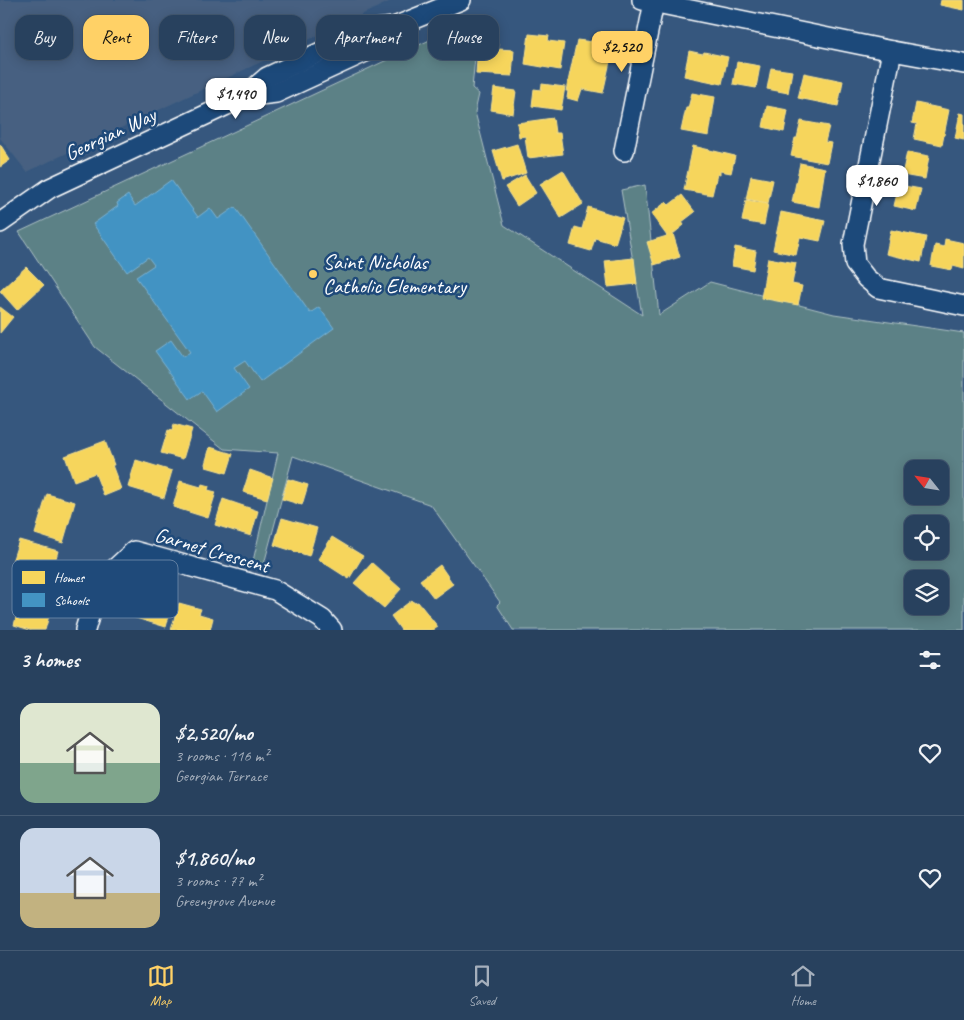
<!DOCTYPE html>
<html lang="en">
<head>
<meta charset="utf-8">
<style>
	body { margin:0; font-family:Caveat,sans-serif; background:#304864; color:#f1f3f6; height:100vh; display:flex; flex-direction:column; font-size:19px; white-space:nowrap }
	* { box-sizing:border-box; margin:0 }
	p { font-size:16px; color:#a5afbc }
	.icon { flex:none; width:28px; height:28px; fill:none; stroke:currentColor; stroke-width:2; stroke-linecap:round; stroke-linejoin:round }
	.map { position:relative; height:630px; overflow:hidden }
	.details { display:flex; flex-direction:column; background:#28415e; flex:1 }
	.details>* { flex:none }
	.hud { position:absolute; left:15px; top:15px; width:500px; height:45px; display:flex; gap:10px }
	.needle { width:32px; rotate:300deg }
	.fabs { position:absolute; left:904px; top:460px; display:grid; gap:10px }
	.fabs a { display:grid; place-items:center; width:45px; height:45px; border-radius:10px; background:#28415e; box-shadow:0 2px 12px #0003,0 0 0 1px #445a73; font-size:25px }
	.price { position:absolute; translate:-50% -42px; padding:0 11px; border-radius:10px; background:#fff; color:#222; font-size:16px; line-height:32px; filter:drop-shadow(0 1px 2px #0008) }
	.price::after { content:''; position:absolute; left:50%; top:30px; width:15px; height:11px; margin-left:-8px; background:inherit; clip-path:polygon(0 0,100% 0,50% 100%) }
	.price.active { background:#ffd166; color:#111 }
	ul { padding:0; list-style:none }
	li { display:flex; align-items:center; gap:15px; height:125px; padding:0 20px }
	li+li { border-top:1px solid #445a73 }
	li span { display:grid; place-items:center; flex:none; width:140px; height:100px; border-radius:15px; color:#555 }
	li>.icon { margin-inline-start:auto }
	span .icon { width:60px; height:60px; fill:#fffc; stroke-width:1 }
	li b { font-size:21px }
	h2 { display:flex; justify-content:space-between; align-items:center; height:60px; padding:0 20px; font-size:21px }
	.pill { padding:0 18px; border-radius:15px; background:#28415e; box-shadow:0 2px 12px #0003,0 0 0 1px #445a73; font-size:18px; line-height:45px }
	.pill.active { background:#ffd166; color:#111 }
	.dock { display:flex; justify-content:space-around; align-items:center; height:70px; border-top:1px solid #445a73; background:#28415e; font-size:14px; color:#a5afbc }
	.dock a { display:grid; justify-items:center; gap:2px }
	.dock .active { color:#ffd166 }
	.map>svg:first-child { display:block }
	.built { fill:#466081 }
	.green { fill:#5b8186; stroke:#adc0c2; fill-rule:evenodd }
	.homes { fill:#f6d55c; stroke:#f9e28d }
	.schools { fill:#4393c3; stroke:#7bb3d5 }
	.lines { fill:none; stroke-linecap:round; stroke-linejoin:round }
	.minor-casing { stroke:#fff; stroke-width:22 }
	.minor { stroke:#1f4a7a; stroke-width:19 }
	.poi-dot { fill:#ffd166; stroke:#1f4a7a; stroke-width:2 }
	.labels { text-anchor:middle; stroke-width:5; stroke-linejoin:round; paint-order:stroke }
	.street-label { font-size:21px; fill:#fff; stroke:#1f4a7a }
	.poi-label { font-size:21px; fill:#fff; stroke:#1f4a7a; text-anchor:start }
	.key { fill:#1f4a7a; stroke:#6280a2; stroke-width:1 }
	.key-label { font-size:14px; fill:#fff }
</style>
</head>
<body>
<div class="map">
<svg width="964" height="630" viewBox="0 0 964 630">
	<rect width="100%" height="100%" fill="#36577e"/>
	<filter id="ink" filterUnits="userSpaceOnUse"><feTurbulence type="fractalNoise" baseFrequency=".02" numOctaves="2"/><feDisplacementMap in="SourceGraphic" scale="10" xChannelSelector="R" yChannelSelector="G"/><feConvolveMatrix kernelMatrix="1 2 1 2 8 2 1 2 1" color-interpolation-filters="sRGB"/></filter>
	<g filter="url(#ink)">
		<polygon class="built" points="0,0 393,0 27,172 0,138"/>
		<path class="green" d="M479,17L472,88L479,94L475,112L504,225L642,315L621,190L645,185L659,315L710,282L834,314L964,333V630H513L497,605L500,602L431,505L293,456L264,564L253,561L278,453L224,449L95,347L19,232ZM912,469H940V496H912ZM912,524H940V551H912ZM912,579H940V606H912Z"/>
		<g class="homes">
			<polygon points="941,0 964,0 964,10 940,5"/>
			<polygon points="529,34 549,36 548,41 564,43 560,70 525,64"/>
			<polygon points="577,40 601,43 600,46 613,48 603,93 582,89 578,101 567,98 568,91 566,91"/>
			<polygon points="478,43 499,45 498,49 514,50 512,76 476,74"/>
			<polygon points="689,51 703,54 704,52 728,57 722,84 684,76"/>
			<polygon points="737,62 760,66 756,88 733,84"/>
			<polygon points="771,68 792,71 788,93 767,89"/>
			<polygon points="804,73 843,81 838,106 798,98"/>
			<polygon points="542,84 565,87 561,110 532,106 534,89 541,90"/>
			<polygon points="494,88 516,91 513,114 491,110"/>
			<polygon points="692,93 715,97 709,136 681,131 686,108 688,108"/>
			<polygon points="916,103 949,110 942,145 914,139 917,124 912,123"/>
			<polygon points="767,106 788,110 784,132 763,127"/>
			<polygon points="960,113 964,114 964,140 955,138"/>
			<polygon points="553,118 555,133 560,133 563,154 528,158 525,136 519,137 517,123"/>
			<polygon points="801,121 829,126 825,142 831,143 827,163 791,156 795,138 797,138"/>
			<polygon points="0,144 10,160 0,167"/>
			<polygon points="517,144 526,173 502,181 493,151"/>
			<polygon points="693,146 735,156 731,173 720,171 720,175 717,174 712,195 684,190"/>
			<polygon points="907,152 929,156 925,179 902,175"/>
			<polygon points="800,163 825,168 819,207 792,202"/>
			<polygon points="563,170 583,204 561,218 540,184"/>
			<polygon points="525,175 536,193 517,206 505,187"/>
			<polygon points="751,176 773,180 768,203 746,199"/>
			<polygon points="899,185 921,189 916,211 894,206"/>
			<polygon points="682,195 695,212 682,222 684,225 673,234 680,257 654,265 647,242 667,236 651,214 666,202 669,205"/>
			<polygon points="746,200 768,204 764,225 742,221"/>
			<polygon points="588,207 623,218 615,244 595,238 591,251 570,245 575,227 582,229"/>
			<polygon points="781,212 825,221 820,241 800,237 796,255 773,250"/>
			<polygon points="891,230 926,237 921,262 886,254"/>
			<polygon points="945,239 964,243 964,269 953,266 952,270 931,266 935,245 944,247"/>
			<polygon points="735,247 756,251 753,270 732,266"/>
			<polygon points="634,258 637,284 608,287 605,261"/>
			<polygon points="768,258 796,263 792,284 802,286 798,305 761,298"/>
			<polygon points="26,267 44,285 17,310 0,291"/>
			<polygon points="0,307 13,317 0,333"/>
			<polygon points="174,424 192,429 183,459 161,453 168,430 172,431"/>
			<polygon points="105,441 114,465 112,465 121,489 104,496 95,473 74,481 65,456"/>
			<polygon points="210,447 233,454 227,473 206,467 205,464"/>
			<polygon points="136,460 172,471 164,498 128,487"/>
			<polygon points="250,470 273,478 267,499 243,492"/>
			<polygon points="288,479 308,485 302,505 282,499"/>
			<polygon points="180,481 201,487 202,484 209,486 208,490 216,492 208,518 173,507"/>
			<polygon points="47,494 75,502 63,543 35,534"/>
			<polygon points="223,499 258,511 251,536 215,525"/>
			<polygon points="282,518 317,528 309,556 274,545"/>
			<polygon points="332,537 363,556 349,579 318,559"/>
			<polygon points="19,540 58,551 54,565 58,566 52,587 36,582 39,573 11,565"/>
			<polygon points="372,563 401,589 384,608 354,583"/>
			<polygon points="440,565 453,584 434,598 420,580"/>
			<polygon points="24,590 54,598 45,630 30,630 14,625"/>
			<polygon points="136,592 173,602 166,627 129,616"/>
			<polygon points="412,600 414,603 418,602 438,627 433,630 401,630 391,616"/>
			<polygon points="179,603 201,609 199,614 213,618 210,630 171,630"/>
		</g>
		<polygon class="schools" points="171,180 198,217 210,208 218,219 235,207 310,313 319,307 334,328 260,382 245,361 234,368 249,389 217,412 202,391 190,399 155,351 171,340 183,357 190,352 136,277 154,265 148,257 127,272 93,224 118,206 117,203 128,195 135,206"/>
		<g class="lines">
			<defs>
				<g id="minor">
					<polyline points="642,0 892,51 964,64"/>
					<polyline points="892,51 853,244 855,264 866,278 878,288 964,306"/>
					<polyline points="244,97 276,93 376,47 394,27"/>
					<polyline points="624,151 654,2"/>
					<polyline points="0,223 50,188 244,97 267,77 368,30 394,27 461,0"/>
					<polyline points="85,630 99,583 134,551 275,590 322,619 332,630"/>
				</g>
			</defs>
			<use href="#minor" class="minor-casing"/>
			<use href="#minor" class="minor"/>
		</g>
	</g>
	<circle class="poi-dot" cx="313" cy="274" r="5"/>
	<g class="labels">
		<g class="street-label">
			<text transform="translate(110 134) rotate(-25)" y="7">Georgian Way</text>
			<text transform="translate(212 550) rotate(16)" y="7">Garnet Crescent</text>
		</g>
		<g class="poi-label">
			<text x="323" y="269">Saint Nicholas<tspan x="323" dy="24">Catholic Elementary</tspan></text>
		</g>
	</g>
	<rect x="12" y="560" width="166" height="58" rx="8" class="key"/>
	<rect x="22" y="571" width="23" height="13" fill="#f6d55c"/>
	<rect x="22" y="593" width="23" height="14" fill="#4393c3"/>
	<g class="key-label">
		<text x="54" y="582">Homes</text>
		<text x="54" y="605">Schools</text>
	</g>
</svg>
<div class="fabs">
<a><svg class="needle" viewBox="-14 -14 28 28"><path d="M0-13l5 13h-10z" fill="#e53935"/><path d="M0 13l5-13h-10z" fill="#a5afbc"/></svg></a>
<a><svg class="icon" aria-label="locate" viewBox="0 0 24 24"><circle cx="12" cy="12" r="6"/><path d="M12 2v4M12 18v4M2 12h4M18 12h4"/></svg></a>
<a><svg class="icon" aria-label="layers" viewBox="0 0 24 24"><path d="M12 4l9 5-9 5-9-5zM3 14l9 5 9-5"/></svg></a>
</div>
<b class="price active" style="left:622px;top:73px">$2,520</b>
<b class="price" style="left:236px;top:120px">$1,490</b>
<b class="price" style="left:877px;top:207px">$1,860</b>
<div class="hud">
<a class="pill">Buy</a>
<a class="pill active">Rent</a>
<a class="pill">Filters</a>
<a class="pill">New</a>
<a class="pill">Apartment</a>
<a class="pill">House</a>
</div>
</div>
<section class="details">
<h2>3 homes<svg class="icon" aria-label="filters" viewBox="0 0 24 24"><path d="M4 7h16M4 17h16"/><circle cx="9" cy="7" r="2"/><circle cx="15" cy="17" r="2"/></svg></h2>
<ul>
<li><span style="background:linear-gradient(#dfe7d0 60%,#7fa58c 0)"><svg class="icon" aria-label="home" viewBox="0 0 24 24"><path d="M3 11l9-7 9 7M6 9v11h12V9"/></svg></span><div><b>$2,520/mo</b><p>3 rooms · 116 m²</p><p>Georgian Terrace</p></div><svg class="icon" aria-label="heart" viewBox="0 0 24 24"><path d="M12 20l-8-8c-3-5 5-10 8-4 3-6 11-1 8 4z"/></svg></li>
<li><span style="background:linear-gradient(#c9d6e8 65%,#c2b280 0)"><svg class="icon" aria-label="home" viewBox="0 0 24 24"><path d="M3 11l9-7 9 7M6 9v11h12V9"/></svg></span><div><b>$1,860/mo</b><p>3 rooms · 77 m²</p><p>Greengrove Avenue</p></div><svg class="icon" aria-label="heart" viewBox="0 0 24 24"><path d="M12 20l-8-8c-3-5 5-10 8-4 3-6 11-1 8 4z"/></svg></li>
</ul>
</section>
<nav class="dock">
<a class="active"><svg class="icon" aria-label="map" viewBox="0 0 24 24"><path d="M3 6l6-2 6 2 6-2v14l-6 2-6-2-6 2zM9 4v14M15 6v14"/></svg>Map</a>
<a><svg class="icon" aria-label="saved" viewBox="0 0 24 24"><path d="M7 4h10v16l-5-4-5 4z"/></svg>Saved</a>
<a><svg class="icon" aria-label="home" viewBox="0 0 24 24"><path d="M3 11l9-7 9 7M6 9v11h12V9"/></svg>Home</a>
</nav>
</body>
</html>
